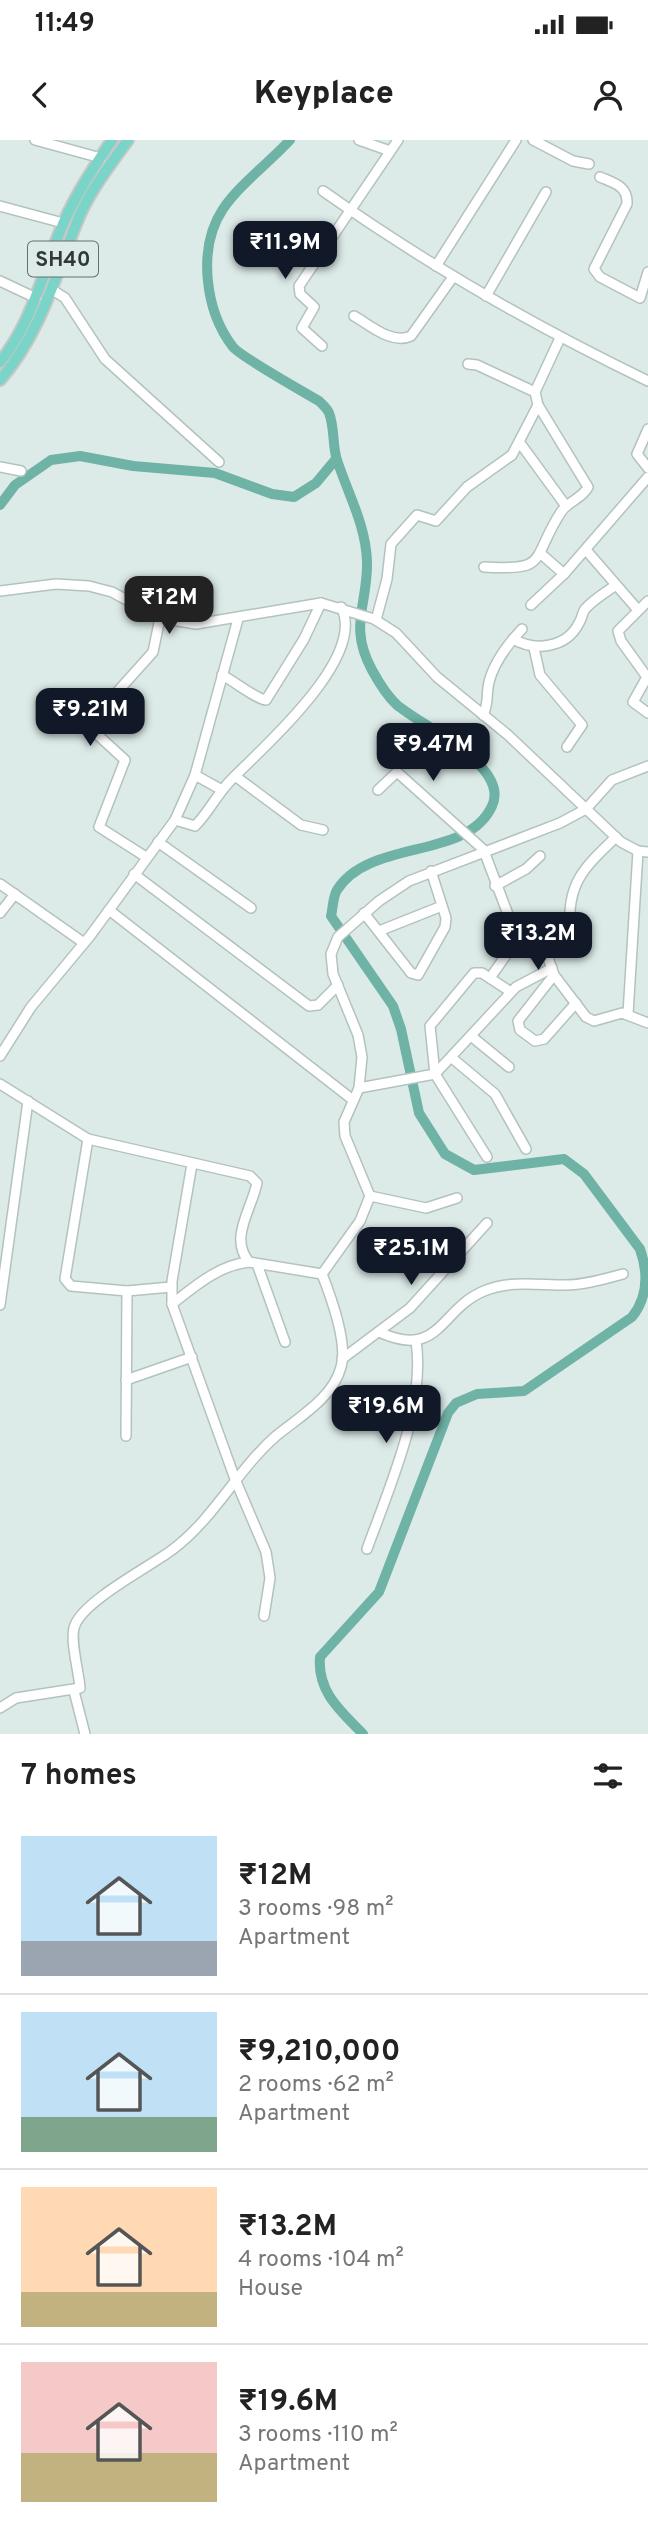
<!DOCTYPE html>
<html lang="en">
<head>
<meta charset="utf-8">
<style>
	body { margin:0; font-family:Overpass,sans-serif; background:#f6f6f6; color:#222; height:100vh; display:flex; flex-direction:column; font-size:26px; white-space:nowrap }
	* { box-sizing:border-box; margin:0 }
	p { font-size:23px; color:#767676 }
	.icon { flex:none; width:38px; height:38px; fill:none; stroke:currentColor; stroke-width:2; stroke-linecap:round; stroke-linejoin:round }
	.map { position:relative; height:1594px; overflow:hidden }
	.drawer { display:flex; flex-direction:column; background:#fff; flex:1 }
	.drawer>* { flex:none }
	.price { position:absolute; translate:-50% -60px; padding:0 16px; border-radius:14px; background:#111827; color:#fff; font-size:23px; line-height:46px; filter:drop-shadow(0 2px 4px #0008) }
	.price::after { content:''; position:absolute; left:50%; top:42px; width:21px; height:16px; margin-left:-10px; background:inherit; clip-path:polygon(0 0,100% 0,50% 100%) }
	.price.active { background:#222; color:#fff }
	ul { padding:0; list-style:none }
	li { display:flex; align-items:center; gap:21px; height:175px; padding:0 21px }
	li+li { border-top:2px solid #e0e0e0 }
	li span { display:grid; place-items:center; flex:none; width:196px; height:140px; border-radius:0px; color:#555 }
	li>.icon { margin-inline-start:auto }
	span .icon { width:84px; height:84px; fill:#fffc; stroke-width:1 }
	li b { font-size:30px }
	h2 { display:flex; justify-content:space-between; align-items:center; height:84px; padding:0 21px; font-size:30px }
	.status { display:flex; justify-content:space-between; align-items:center; height:49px; padding:0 35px; background:#fff; direction:ltr }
	.status svg { height:19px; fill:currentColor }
	header { display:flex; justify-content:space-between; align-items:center; height:91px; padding:0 21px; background:#fff; font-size:32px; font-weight:800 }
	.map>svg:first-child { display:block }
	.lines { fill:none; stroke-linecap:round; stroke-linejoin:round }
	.river { stroke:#6fb2a6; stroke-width:10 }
	.minor-casing { stroke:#b4c2bf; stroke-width:12 }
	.major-casing { stroke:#c6c7c7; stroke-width:14 }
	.minor { stroke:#fff; stroke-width:9 }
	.major { stroke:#7ad4c8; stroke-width:10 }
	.labels { text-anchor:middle; stroke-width:7; stroke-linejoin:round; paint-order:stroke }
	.shield { fill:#ddebe8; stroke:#656e6c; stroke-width:2 }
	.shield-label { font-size:21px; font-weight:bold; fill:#323837 }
</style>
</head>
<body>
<div class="status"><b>11:49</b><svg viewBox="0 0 49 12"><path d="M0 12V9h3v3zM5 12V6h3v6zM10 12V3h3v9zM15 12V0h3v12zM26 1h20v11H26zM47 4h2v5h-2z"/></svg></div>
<header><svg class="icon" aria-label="back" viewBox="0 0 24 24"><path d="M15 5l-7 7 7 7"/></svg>Keyplace<svg class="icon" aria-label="person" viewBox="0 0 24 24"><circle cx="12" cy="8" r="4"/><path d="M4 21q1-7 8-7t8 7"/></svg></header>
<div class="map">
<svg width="648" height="1594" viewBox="0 0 648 1594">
	<rect width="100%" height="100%" fill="#ddebe8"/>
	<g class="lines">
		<g class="river">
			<path d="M290,0C269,23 240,44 223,69C197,108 205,171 233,207C241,217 304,252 319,261C323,265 327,268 329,273C335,288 332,305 337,320C348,354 366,385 367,422C368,465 348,486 372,530C378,541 387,556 397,565C420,585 511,626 492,666C467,721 370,698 337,750C333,756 333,768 331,776L393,866L401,889L419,973L445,1014L474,1030L564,1019L584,1034L640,1109C648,1132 648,1157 632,1177L524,1251L477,1254L456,1263L448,1273L379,1452L320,1517C317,1552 341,1571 363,1594"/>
			<polyline points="0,365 15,345 51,320 80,316 133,326 215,333 272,354 294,357 316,343 336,319"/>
		</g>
		<defs>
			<g id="minor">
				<polyline points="35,0 101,18"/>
				<polyline points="359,0 390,11"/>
				<polyline points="533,0 573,21 589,24"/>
				<path d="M600,37C614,43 628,46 627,64L594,129L600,137L640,158L648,132"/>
				<path d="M323,51C426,124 534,186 648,241"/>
				<polyline points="0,66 63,83"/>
				<polyline points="436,126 516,0"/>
				<polyline points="0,141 36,158"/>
				<polyline points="51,149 65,158 105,219 219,322"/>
				<polyline points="486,156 546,52"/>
				<path d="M354,176C370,185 392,205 411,196L453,137"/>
				<polyline points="322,206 302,188 314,167 300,154 299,146 398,0"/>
				<polyline points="468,224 477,225 535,252"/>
				<polyline points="648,289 637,314 648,328"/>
				<polyline points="520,303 566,366"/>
				<polyline points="0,327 21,331"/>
				<polyline points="586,410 638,470"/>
				<polyline points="540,413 564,434"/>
				<path d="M484,427C550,431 530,420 561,372C568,361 582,359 588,347L538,265L535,252L560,198"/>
				<polyline points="0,451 56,444 89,446 112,452 160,478 196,484 321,463 374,479 396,493 437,537 508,595 621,702 638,711 648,712"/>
				<polyline points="648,461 618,491 621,501 647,537 633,562 648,573"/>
				<polyline points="531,465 564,434 648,337"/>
				<polyline points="376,480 387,439 391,404 417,375 436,381 467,347 512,315 538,265"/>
				<path d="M513,499C534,511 566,509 579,483C582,479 582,473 585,469C594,459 606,452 616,445"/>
				<polyline points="534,508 540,535 582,585 567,607"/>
				<path d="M222,535C234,541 256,559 266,560L304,499L321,463"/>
				<path d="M483,575C489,564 486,554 489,542C494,522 508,504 522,489"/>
				<polyline points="195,635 222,650"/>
				<polyline points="235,636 301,685 323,690"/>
				<polyline points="378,650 397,632 485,711"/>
				<path d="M175,680L195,686C209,672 217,654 231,640C262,608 368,517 341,467"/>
				<polyline points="158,702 251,768"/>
				<polyline points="484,711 509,777 546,812 554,835 586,877 594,881 622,873 648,883"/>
				<polyline points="146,717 99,687 125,620 89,587 93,579 153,512 160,478"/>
				<polyline points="134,734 309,866 318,865 338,845"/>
				<polyline points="0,744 84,803"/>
				<polyline points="495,746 526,729 540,716"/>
				<polyline points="109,770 353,960"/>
				<polyline points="0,773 15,754"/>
				<polyline points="364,773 411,833 418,835 445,787 446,778 431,731"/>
				<path d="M570,788C567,742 585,727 616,697"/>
				<polyline points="379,791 442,766"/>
				<polyline points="554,835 518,881 520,890 535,901 544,899 576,863"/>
				<polyline points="490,838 523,791"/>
				<polyline points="628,874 638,711"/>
				<polyline points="471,896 509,927"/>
				<polyline points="0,916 31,867 90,796 175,680 195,635 238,479"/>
				<polyline points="452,918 495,954 526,1009"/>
				<path d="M0,944L88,999L250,1036L257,1043C251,1071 229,1098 249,1122L322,1134"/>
				<polyline points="359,948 435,934 516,847 552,828"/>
				<polyline points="88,999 65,1139 71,1146 127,1151"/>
				<polyline points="487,1017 435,934 430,886 474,833 482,833 511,852"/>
				<polyline points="370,1056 426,1068 457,1058"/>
				<path d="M249,1122C219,1125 195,1146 172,1164L235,1339L266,1412L270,1438L264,1476"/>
				<polyline points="257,1124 285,1202"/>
				<polyline points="172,1164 172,1141 192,1024"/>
				<polyline points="0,1165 28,961"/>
				<path d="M379,1192C440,1220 440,1169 484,1151C510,1140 538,1145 565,1145C584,1145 604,1139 623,1134"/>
				<polyline points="342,1219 410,1168 487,1083"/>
				<polyline points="126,1240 192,1217"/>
				<polyline points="126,1296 127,1151 171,1147"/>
				<path d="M367,1409C389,1348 426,1266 416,1201"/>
				<polyline points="74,1551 85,1594"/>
				<path d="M0,1568L16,1558L80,1548C79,1532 69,1498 75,1485C85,1460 149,1427 172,1410C214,1379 237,1330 276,1296C299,1277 333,1258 341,1227C348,1204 331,1157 322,1134L360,1081L370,1056L345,996L344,982L359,948L362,917L358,895L333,834L331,814L338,797L379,761L409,741L560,683L586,669L612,640L648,626"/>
			</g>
			<g id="major">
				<path d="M0,222C33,182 43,130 63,84C76,54 94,27 112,0"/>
				<path d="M0,240C39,196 56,135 77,82C88,53 110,25 128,0"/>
			</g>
		</defs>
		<use href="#minor" class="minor-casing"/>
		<use href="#major" class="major-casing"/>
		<use href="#minor" class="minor"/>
		<use href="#major" class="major"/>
	</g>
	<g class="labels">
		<rect class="shield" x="28" y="101.5" width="70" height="35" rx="5"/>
		<g class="shield-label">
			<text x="63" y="126">SH40</text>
		</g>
	</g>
</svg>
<b class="price" style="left:285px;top:141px">₹11.9M</b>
<b class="price active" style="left:169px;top:496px">₹12M</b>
<b class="price" style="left:90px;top:608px">₹9.21M</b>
<b class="price" style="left:433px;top:643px">₹9.47M</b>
<b class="price" style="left:538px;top:832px">₹13.2M</b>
<b class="price" style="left:411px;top:1147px">₹25.1M</b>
<b class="price" style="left:386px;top:1305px">₹19.6M</b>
</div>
<section class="drawer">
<h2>7 homes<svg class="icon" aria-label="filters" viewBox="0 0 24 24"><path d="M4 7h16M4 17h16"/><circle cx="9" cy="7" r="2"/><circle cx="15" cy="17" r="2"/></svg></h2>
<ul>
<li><span style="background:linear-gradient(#bfe0f5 75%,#9aa5b1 0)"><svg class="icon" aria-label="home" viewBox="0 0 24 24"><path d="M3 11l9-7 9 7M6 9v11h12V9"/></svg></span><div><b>₹12M</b><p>3 rooms · 98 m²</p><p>Apartment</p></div></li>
<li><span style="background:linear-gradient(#bfe0f5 75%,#7fa58c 0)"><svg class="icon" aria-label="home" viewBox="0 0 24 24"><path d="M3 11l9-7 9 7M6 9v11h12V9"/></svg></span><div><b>₹9,210,000</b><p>2 rooms · 62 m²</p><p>Apartment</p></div></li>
<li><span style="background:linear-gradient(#ffd9b3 75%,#c2b280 0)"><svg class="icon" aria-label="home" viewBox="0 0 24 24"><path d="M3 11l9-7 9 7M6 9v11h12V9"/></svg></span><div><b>₹13.2M</b><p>4 rooms · 104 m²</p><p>House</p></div></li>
<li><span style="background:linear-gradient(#f6c9c9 65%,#c2b280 0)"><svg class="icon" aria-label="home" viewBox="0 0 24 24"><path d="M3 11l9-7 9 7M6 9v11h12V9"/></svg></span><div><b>₹19.6M</b><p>3 rooms · 110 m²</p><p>Apartment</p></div></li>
</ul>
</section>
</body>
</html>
